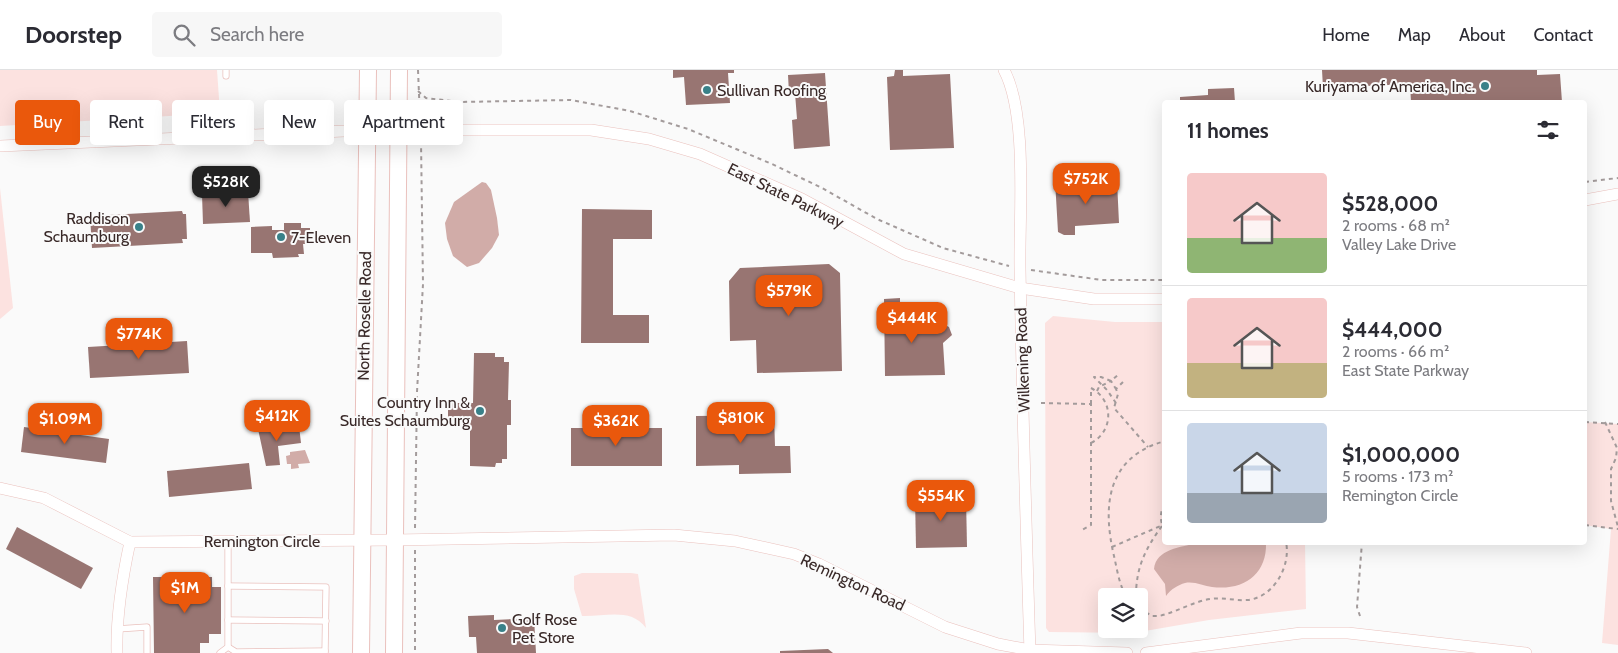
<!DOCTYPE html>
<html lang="en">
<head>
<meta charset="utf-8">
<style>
	body { margin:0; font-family:Cabin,sans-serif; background:#f7f7f7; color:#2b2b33; height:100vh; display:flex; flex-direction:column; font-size:19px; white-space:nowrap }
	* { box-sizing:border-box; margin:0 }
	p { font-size:16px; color:#7c7c81 }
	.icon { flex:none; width:28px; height:28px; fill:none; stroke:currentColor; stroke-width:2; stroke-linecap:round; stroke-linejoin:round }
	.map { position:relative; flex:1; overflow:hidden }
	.details { position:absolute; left:1162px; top:30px; width:425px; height:445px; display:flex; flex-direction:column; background:#fff; border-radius:5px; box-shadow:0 5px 20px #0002 }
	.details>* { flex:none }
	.top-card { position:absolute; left:15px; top:30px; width:475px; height:45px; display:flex; gap:10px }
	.buttons { position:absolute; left:1098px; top:518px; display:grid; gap:10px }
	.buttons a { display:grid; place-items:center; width:50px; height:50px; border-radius:5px; background:#fff; box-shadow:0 5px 20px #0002; font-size:25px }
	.price { position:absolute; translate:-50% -42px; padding:0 11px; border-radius:10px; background:#ea580c; color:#fff; font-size:16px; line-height:32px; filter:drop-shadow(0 1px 2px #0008) }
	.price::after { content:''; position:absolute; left:50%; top:30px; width:15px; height:11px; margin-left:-8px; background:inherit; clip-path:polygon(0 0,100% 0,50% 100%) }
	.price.current { background:#222; color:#fff }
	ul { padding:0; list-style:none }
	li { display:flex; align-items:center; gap:15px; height:125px; padding:0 25px }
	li+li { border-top:1px solid #e1e1e2 }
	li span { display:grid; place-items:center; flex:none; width:140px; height:100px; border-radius:5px; color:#555 }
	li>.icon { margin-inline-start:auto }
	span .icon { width:60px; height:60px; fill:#fffc; stroke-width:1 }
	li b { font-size:21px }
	h2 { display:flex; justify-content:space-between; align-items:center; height:60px; padding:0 25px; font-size:21px }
	.pill { padding:0 18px; border-radius:5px; background:#fff; box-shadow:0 5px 20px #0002; font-size:18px; line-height:45px }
	.pill.current { background:#ea580c; color:#fff }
	header { display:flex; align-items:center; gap:30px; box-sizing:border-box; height:70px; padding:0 25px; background:#fff; border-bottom:1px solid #e1e1e2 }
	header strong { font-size:24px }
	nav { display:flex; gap:28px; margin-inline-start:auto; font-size:18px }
	.search { width:350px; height:45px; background:#f7f7f7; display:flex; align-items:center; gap:12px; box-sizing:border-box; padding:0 18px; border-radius:5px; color:#7c7c81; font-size:19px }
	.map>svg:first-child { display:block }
	.green { fill:#fce2e0; fill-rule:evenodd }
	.water { fill:#d1aca8 }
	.building { fill:#987572 }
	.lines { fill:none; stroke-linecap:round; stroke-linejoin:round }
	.lane-casing { stroke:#eac1bd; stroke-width:7 }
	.street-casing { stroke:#eac1bd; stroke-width:12 }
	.secondary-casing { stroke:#eac1bd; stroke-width:18 }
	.path { stroke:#a39b9b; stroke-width:2; stroke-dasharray:4 4; stroke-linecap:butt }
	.lane { stroke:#fff; stroke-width:5.5 }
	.street { stroke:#fff; stroke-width:11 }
	.secondary { stroke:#fff; stroke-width:16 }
	.poi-dot { fill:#398189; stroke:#fafafa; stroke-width:2 }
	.labels { text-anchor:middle; stroke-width:4; stroke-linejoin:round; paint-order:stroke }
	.poi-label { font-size:16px; fill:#392928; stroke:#fafafa; text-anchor:end }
	.street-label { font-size:16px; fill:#392928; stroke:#fafafa }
</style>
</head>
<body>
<header>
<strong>Doorstep</strong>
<div class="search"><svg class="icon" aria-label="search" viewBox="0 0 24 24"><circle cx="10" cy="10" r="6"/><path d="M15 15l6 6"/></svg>Search here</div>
<nav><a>Home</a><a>Map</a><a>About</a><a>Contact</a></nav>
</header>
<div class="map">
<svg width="1618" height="583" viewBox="0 0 1618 583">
	<rect width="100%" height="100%" fill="#fafafa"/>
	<g class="green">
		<polygon points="0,0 217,0 220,43 0,56"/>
		<polygon points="0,118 13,238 0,249"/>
		<path d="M1053,246L1115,252H1165V472L1305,473L1306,539L1209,550L1133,563L1049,562L1046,558L1045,253ZM1106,526H1139V559H1106Z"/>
		<polygon points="1585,352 1618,354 1618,575 1602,573 1611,459 1585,455"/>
		<path d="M582,503H631L638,504L646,558C631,537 604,547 582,546L574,519V506Z"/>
	</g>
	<g class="water">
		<polygon points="482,112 486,113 491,120 497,148 499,165 492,178 479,193 467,197 453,186 447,169 445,153 454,132"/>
		<polygon points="305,380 310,393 298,394 299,398 291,399 291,394 287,394 286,386 290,385 290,382"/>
		<path d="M1198,473H1266C1267,505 1243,521 1212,517C1204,516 1194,511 1185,513C1178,515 1171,519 1166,526L1165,514L1154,499C1156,479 1181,477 1198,473Z"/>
	</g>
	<g class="building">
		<polygon points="673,0 734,0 734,3 728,3 730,33 686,35 684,7 673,8"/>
		<polygon points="895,0 903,0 903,6 950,4 954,78 890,80 887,7 894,6"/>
		<polygon points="1322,0 1537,0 1537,5 1560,4 1562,32 1411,32 1410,14 1323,18"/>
		<polygon points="825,3 830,76 794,79 792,50 797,49 795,23 789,23 788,5"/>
		<polygon points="1234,18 1235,32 1180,32 1180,27 1208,25 1208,19"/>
		<polygon points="1069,109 1069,113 1117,111 1119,153 1075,156 1075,165 1064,165 1058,162 1055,110"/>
		<polygon points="248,122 250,152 203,154 202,124"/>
		<polygon points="582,139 652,140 652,169 613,169 613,245 649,245 649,273 581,273"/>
		<polygon points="182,141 183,144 186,144 187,169 182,169 183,173 92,178 90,146"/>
		<polygon points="284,153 301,153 301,158 310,158 310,174 303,174 304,184 298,184 299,187 273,188 272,183 251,183 251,157 272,156 272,160 284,160"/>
		<polygon points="829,194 840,203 842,301 757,303 756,270 730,271 729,211 740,198"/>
		<polygon points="900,228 900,235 915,248 915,260 932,260 937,254 941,253 949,257 952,265 943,273 945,305 885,306 884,229"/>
		<polygon points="187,271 189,303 90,308 88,277"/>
		<polygon points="474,283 495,283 495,287 504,287 504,292 509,292 508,330 511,330 511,355 507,355 507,389 502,389 502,393 496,393 495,397 470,396 470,349 448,349 448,333 473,333"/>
		<polygon points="774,345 775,376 790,376 791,403 739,404 739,395 696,396 696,346"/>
		<polygon points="299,356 301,373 278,376 280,395 266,396 258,359 269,357 269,360"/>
		<polygon points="24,357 109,369 106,393 21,382"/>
		<rect x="571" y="358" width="91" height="38"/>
		<polygon points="249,393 252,419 169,427 167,401"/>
		<polygon points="915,427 966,427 967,477 916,478"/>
		<polygon points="17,457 93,498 81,519 6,479"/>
		<polygon points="153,507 212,507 212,517 221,517 221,564 209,564 209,573 200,573 200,583 154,583"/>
		<polygon points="494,545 494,550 534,548 536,583 477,583 476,567 469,567 468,546"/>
		<polygon points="828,579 833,583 780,583 780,581"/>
	</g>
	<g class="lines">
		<defs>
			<g id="lane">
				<polyline points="226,0 226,6"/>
				<polyline points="228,516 326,517 325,583"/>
				<polyline points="228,550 326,551"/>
				<polyline points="117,559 147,557 147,583"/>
				<polyline points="228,577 236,582 325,581"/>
				<polyline points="220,583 228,577 228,471"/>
			</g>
			<g id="street">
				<path d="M1004,0C1028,45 1019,145 1020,198C1022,326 1026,455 1030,583"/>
				<polyline points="0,76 367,60 591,60 649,69 700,84 802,129 904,184 1020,218 1094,229 1165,229"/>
				<polyline points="1585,130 1618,124"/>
				<polyline points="0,418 44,428 130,472 394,470 674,465 735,471 794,484 819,494 945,557 998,574 1030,580 1127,583"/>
				<path d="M117,583C116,545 122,509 130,472"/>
				<polyline points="1146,583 1301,563 1348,563 1526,583"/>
			</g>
			<g id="secondary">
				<polyline points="361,583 368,0"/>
				<polyline points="394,583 399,0"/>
			</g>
		</defs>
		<use href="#lane" class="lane-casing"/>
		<use href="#street" class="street-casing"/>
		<use href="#secondary" class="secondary-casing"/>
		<g class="path">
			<polyline points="418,0 420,48"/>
			<polyline points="418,21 426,28 459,32 571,30 630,41 688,59 772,94 822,118 877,149 943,178 1009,196"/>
			<polyline points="1585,112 1618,108"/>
			<polyline points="1031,200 1102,210 1165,210"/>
			<polyline points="1123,312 1116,319 1118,324 1114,338 1148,377"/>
			<polyline points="1097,321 1099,317 1111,311 1116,319"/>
			<polyline points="1041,333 1091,334 1091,455 1080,461"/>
			<polyline points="1116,333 1107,320 1094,307 1101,307 1111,311 1119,304"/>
			<path d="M1091,334V318C1114,330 1114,361 1091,373"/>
			<polyline points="1585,352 1618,354"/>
			<polyline points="1605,352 1617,378 1616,388 1611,399 1611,431 1618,457"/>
			<path d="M1165,434C1159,442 1160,453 1165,461"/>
			<polyline points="1585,455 1618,459"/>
			<polyline points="415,458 417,322 423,214 421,71"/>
			<polyline points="1112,477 1165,454"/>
			<polyline points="415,480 415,583"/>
			<path d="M1126,526C1119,514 1117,499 1114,486C1102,435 1107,387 1165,371"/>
			<path d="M1136,526C1136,498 1145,479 1162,456"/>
			<path d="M1139,538L1152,546H1159C1177,542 1192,532 1210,529C1223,527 1235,531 1248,530C1274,527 1291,496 1286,472"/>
			<polyline points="1360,546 1357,537 1362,472"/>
		</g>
		<use href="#lane" class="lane"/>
		<use href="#street" class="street"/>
		<use href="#secondary" class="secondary"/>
	</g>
	<g class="poi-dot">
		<circle cx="1485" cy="16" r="5"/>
		<circle cx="707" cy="20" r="5"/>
		<circle cx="139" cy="157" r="5"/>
		<circle cx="281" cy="167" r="5"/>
		<circle cx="480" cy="341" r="5"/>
		<circle cx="502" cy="558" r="5"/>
	</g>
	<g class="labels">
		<g class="poi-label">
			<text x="1475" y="22">Kuriyama of America, Inc.</text>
			<text x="717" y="26" text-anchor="start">Sullivan Roofing</text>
			<text x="129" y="154">Raddison<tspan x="129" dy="18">Schaumburg</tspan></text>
			<text x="291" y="173" text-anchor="start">7-Eleven</text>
			<text x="470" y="338">Country Inn &amp;<tspan x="470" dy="18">Suites Schaumburg</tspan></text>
			<text x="512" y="555" text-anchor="start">Golf Rose<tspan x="512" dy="18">Pet Store</tspan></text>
		</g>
		<g class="street-label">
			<text transform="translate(786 125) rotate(26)" y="6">East State Parkway</text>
			<text transform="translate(364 246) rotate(-89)" y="6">North Roselle Road</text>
			<text transform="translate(1022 290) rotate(-92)" y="6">Wilkening Road</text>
			<text x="262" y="477">Remington Circle</text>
			<text transform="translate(853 512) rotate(25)" y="6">Remington Road</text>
		</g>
	</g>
</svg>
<div class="buttons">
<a><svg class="icon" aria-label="layers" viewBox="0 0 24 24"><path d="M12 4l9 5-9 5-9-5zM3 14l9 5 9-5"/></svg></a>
</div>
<b class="price" style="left:1086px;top:135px">$752K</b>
<b class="price current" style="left:226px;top:138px">$528K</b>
<b class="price" style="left:789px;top:247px">$579K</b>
<b class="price" style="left:912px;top:274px">$444K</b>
<b class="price" style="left:139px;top:290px">$774K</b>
<b class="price" style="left:277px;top:372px">$412K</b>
<b class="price" style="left:741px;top:374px">$810K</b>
<b class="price" style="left:65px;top:375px">$1.09M</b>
<b class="price" style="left:616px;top:377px">$362K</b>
<b class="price" style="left:941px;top:452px">$554K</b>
<b class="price" style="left:185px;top:544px">$1M</b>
<div class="top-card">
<a class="pill current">Buy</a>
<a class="pill">Rent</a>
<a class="pill">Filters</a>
<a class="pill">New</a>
<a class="pill">Apartment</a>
</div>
<section class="details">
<h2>11 homes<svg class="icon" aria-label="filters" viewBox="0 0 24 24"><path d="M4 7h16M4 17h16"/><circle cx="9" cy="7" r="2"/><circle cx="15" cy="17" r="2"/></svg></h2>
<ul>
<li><span style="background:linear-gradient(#f6c9c9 65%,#8fb573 0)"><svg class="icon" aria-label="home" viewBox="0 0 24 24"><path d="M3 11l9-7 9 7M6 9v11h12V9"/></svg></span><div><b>$528,000</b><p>2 rooms · 68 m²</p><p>Valley Lake Drive</p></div></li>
<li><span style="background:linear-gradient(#f6c9c9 65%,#c2b280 0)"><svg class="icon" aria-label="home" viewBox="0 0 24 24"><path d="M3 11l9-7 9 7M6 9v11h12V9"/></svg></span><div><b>$444,000</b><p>2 rooms · 66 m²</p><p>East State Parkway</p></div></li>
<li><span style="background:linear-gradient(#c9d6e8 70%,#9aa5b1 0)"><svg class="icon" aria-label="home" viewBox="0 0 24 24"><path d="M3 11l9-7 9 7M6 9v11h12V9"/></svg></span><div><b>$1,000,000</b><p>5 rooms · 173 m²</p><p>Remington Circle</p></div></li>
</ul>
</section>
</div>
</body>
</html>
